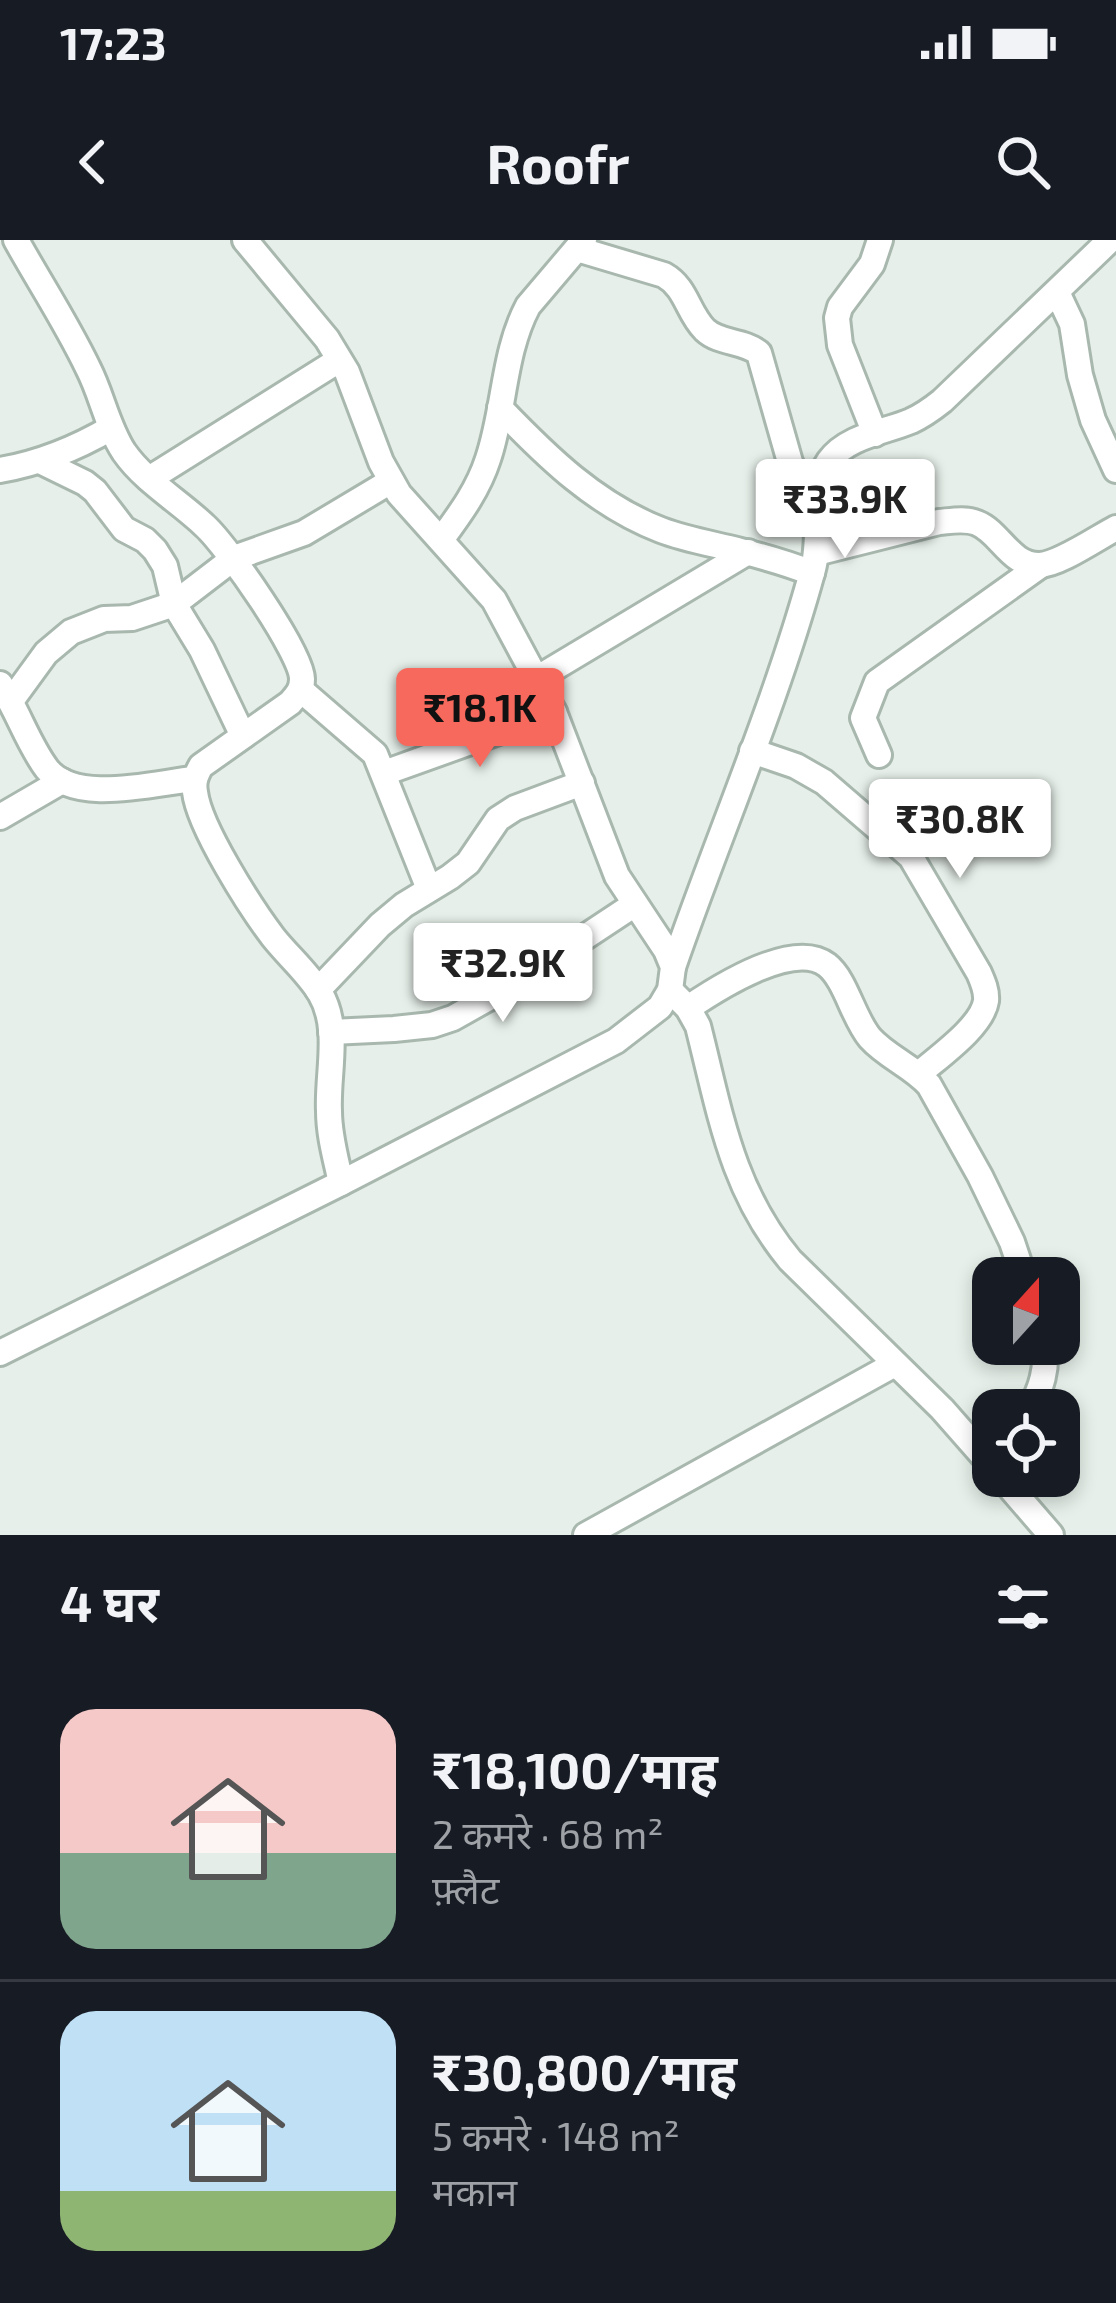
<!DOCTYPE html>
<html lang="hi">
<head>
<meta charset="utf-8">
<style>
	body { margin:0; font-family:"Exo 2","Noto Sans Devanagari",sans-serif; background:#242831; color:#f1f3f6; height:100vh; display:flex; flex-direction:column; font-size:45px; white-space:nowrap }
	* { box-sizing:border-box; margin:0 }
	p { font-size:39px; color:#9ea1a6 }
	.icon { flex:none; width:66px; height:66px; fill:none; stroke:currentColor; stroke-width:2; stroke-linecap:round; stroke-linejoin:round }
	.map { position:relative; height:1295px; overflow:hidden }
	.drawer { display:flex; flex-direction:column; background:#171b24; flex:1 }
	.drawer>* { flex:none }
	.needle { width:78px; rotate:21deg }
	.tools { position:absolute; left:972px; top:1017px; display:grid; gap:24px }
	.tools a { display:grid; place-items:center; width:108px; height:108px; border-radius:24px; background:#171b24; box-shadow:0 6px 18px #0003; font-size:60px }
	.price { position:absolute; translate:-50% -102px; padding:0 27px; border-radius:12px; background:#fff; color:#222; font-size:39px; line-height:78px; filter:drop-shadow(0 3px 6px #0008) }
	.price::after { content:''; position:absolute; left:50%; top:72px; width:36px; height:27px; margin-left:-18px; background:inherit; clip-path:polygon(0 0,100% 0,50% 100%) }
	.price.selected { background:#f6695c; color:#111 }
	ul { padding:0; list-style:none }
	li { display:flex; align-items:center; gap:36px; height:300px; padding:0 60px }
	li+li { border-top:3px solid #363941 }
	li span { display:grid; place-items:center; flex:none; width:336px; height:240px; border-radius:36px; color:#555 }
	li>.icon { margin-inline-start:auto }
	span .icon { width:144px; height:144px; fill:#fffc; stroke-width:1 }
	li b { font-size:51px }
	h2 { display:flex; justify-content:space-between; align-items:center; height:144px; padding:0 60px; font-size:51px }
	.status { display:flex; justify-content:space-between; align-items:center; height:84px; padding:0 60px; background:#171b24; direction:ltr }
	.status svg { height:33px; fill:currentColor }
	header { display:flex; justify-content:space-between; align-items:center; height:156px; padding:0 60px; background:#171b24; font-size:54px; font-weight:700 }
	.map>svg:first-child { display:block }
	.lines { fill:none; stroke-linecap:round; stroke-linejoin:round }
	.street-casing { stroke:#a8b8af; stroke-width:30 }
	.street { stroke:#fff; stroke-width:24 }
</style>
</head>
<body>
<div class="status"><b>17:23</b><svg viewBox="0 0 49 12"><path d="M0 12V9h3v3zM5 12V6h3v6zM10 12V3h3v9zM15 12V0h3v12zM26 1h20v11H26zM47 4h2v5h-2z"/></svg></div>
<header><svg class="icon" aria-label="back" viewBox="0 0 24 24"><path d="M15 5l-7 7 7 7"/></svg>Roofr<svg class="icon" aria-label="search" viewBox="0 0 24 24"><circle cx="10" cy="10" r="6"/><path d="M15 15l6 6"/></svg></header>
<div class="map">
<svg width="1116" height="1295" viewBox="0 0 1116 1295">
	<rect width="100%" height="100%" fill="#e6efe9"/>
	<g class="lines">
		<defs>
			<g id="street">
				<path d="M16,0C40,43 67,84 88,128C102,155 107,186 124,212C145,242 179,261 205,286C227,306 302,413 302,439C302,450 297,455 290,463L201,526C196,535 193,542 195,552C199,587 251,668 273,697C288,716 308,733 320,753C341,788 327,833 329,871C329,896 336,919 341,943"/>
				<path d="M577,9L664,35C687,48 687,72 705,90C720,104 743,100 759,113L790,222L796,235L820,264"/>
				<polyline points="1057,52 1072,84 1080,135 1093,180 1116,230"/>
				<path d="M500,168C547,217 596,265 661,290C687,300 714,304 741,311C765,317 789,324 812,333"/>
				<polyline points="875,194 840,105 837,78 840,67 872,24 880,0"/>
				<polyline points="42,222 85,243 95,251 124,289 145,300 155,310 165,326 174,364 202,410 243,496"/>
				<path d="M0,230C41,223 75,209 111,188"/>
				<polyline points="149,239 339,120"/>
				<path d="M441,300C460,274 478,250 488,219C505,169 503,113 528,66L584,0"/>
				<path d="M816,313L939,282C951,281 965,278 977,283C1000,292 1010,325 1039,325C1058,325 1097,298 1116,288"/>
				<polyline points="536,439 748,312"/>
				<path d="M0,444C18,471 28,504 47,529C75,565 154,543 194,539"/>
				<polyline points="301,450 375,514 429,649"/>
				<polyline points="11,461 46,413 71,392 104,379 132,378 174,364 234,318 304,293 391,241"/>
				<path d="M752,511L796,526L824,542L911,617L979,733C983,742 987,751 986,761C982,787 938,817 919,834"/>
				<polyline points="879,515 863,478 877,442 1041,325"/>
				<polyline points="384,533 554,472"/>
				<polyline points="0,577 62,541"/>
				<path d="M673,727C719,594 776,464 813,329C822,297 811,246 829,221C847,196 885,192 911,181C922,176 932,169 942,161L1110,0"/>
				<polyline points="318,750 380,685 404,665 450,637 468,623 498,579 515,568 582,543"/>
				<path d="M670,750L688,768L698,786C720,872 731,949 790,1020L942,1169L993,1227"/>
				<path d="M688,768C716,749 793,699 827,725C846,740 853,778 870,798C887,817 912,826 929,845L980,936L1012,1002L1024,1038"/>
				<polyline points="331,792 394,789 432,785 453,778 517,742 635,664"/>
				<polyline points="0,1113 341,943 616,801 660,767 670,750 673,727 666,710 617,636 554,472 494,360 399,254 381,222 347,132 327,99 245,0"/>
				<path d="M1030,1170C1041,1148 1048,1129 1044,1104"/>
				<polyline points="1000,1236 1051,1295"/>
				<polyline points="586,1295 895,1124"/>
			</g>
		</defs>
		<use href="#street" class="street-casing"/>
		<use href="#street" class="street"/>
	</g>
</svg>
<div class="tools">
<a><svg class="needle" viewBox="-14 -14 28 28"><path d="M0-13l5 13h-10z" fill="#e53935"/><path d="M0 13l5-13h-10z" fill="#9ea1a6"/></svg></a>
<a><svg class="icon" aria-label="locate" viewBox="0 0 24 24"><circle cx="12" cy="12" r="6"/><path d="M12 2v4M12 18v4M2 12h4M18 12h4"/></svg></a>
</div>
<b class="price" style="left:845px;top:321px">₹33.9K</b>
<b class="price selected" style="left:480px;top:530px">₹18.1K</b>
<b class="price" style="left:960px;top:641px">₹30.8K</b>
<b class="price" style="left:503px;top:785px">₹32.9K</b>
</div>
<section class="drawer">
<h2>4 घर<svg class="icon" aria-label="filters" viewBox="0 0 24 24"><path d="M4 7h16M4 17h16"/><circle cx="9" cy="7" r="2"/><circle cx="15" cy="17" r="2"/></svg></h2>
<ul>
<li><span style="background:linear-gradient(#f6c9c9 60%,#7fa58c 0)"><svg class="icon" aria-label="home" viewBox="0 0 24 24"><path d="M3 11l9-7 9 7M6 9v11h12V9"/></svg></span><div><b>₹18,100/माह</b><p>2 कमरे · 68 m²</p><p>फ़्लैट</p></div></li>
<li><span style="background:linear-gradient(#bfe0f5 75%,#8fb573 0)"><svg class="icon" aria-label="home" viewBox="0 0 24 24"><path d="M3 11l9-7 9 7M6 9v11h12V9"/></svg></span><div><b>₹30,800/माह</b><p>5 कमरे · 148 m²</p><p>मकान</p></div></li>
</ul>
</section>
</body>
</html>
